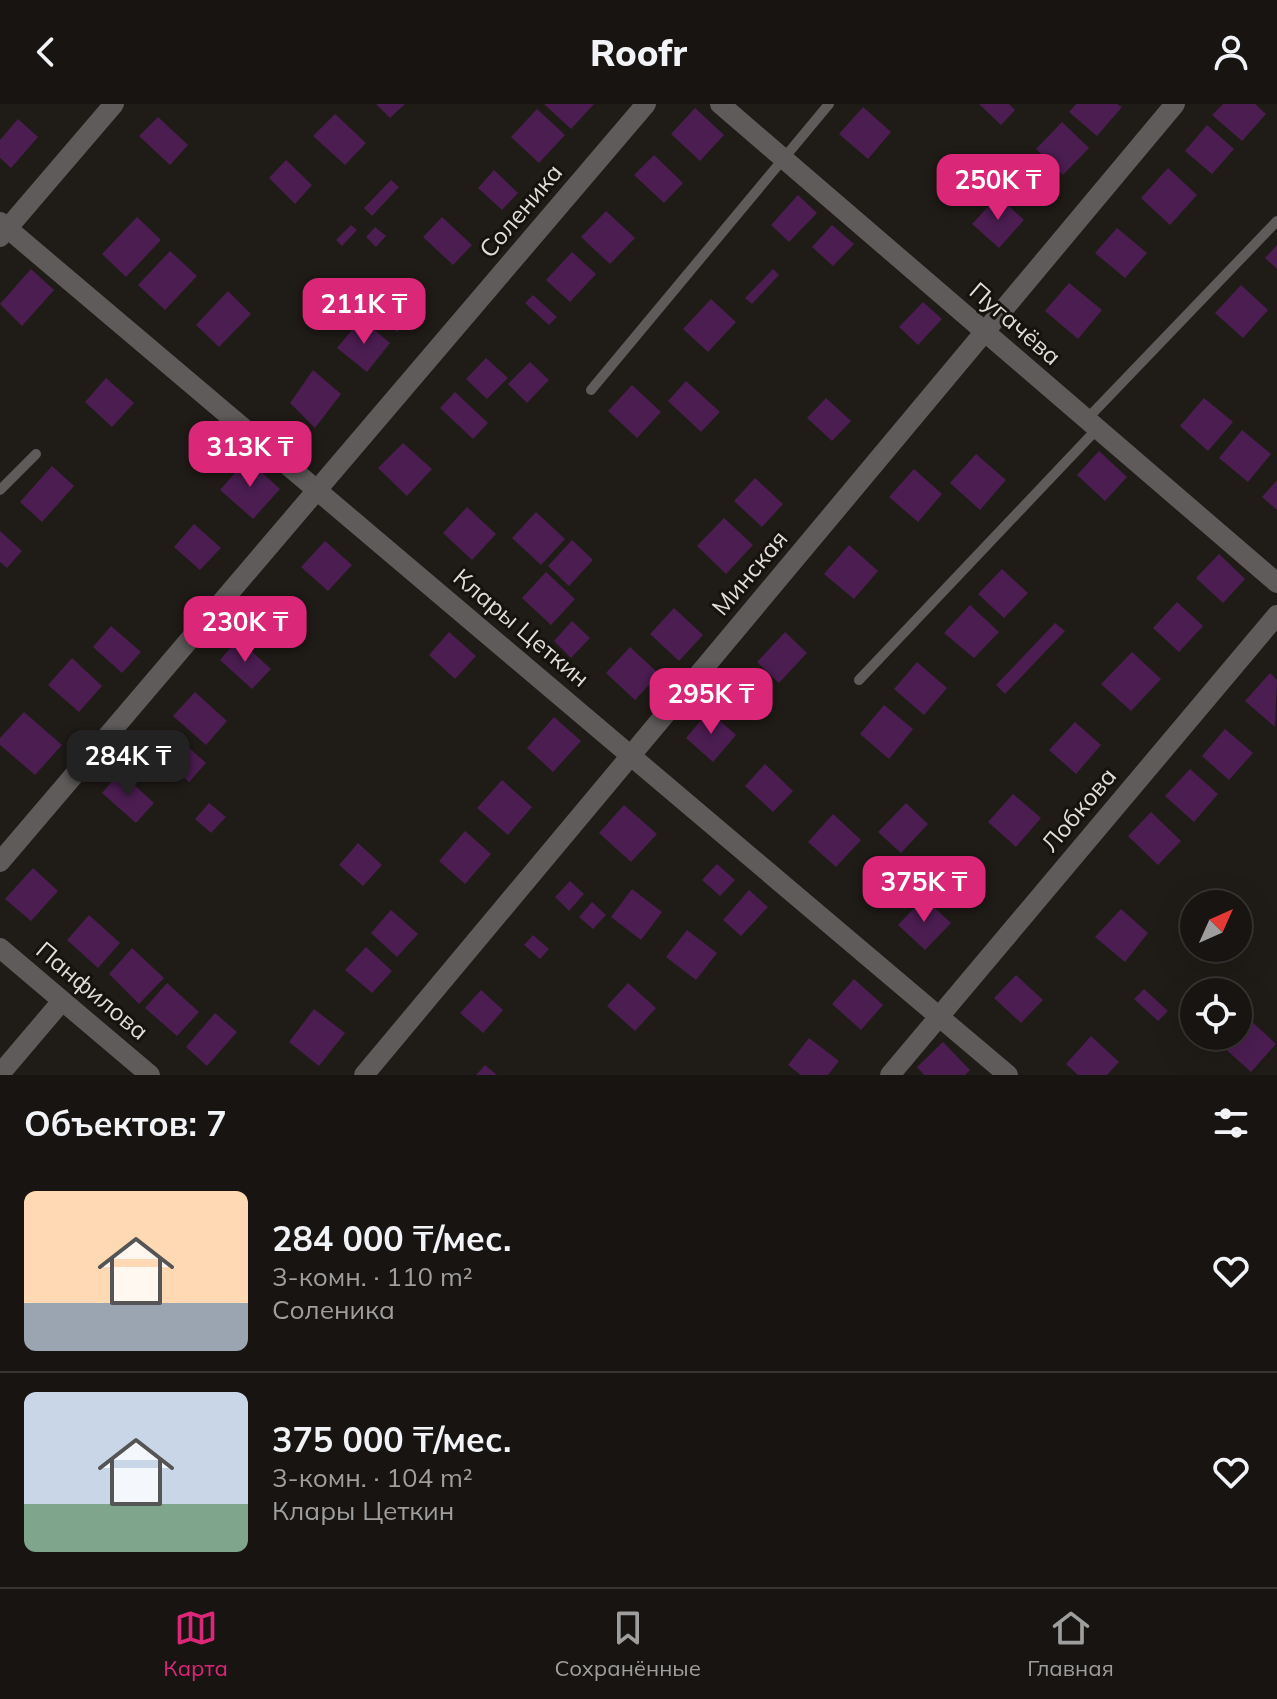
<!DOCTYPE html>
<html lang="ru">
<head>
<meta charset="utf-8">
<style>
	body { margin:0; font-family:Mulish,sans-serif; background:#24211f; color:#f1f3f6; height:100vh; display:flex; flex-direction:column; font-size:30px; white-space:nowrap }
	* { box-sizing:border-box; margin:0 }
	p { font-size:26px; color:#9e9e9f }
	.icon { flex:none; width:44px; height:44px; fill:none; stroke:currentColor; stroke-width:2; stroke-linecap:round; stroke-linejoin:round }
	.map { position:relative; height:971px; overflow:hidden }
	.sheet { display:flex; flex-direction:column; background:#171411; flex:1 }
	.sheet>* { flex:none }
	.needle { width:52px; rotate:45deg }
	.fabs { position:absolute; left:1180px; top:786px; display:grid; gap:16px }
	.fabs a { display:grid; place-items:center; width:72px; height:72px; border-radius:50%; background:#171411; box-shadow:0 8px 32px #0002,0 0 0 2px #363331; font-size:40px }
	.price { position:absolute; translate:-50% -68px; padding:0 18px; border-radius:16px; background:#db2777; color:#fff; font-size:26px; line-height:52px; filter:drop-shadow(0 2px 4px #0008) }
	.price::after { content:''; position:absolute; left:50%; top:48px; width:24px; height:18px; margin-left:-12px; background:inherit; clip-path:polygon(0 0,100% 0,50% 100%) }
	.price.selected { background:#222; color:#fff }
	ul { padding:0; list-style:none }
	li { display:flex; align-items:center; gap:24px; height:200px; padding:0 24px }
	li+li { border-top:2px solid #363331 }
	li span { display:grid; place-items:center; flex:none; width:224px; height:160px; border-radius:12px; color:#555 }
	li>.icon { margin-inline-start:auto }
	span .icon { width:96px; height:96px; fill:#fffc; stroke-width:1 }
	li b { font-size:34px }
	h2 { display:flex; justify-content:space-between; align-items:center; height:96px; padding:0 24px; font-size:34px }
	header { display:flex; justify-content:space-between; align-items:center; height:104px; padding:0 24px; background:#171411; font-size:36px; font-weight:800 }
	.menu { display:flex; justify-content:space-around; align-items:center; height:112px; border-top:2px solid #363331; background:#171411; font-size:22px; color:#9e9e9f }
	.menu a { display:grid; justify-items:center; gap:4px }
	.menu .selected { color:#db2777 }
	.map>svg:first-child { display:block }
	.building { fill:#4b1d51 }
	.lines { fill:none; stroke-linecap:round; stroke-linejoin:round }
	.service { stroke:#5e5b5a; stroke-width:10 }
	.minor { stroke:#5e5b5a; stroke-width:20 }
	.tertiary { stroke:#5e5b5a; stroke-width:20 }
	.labels { text-anchor:middle; stroke-width:6; stroke-linejoin:round; paint-order:stroke }
	.street-label { font-size:24px; fill:#dfdcd9; stroke:#16120e }
</style>
</head>
<body>
<header><svg class="icon" aria-label="back" viewBox="0 0 24 24"><path d="M15 5l-7 7 7 7"/></svg>Roofr<svg class="icon" aria-label="person" viewBox="0 0 24 24"><circle cx="12" cy="8" r="4"/><path d="M4 21q1-7 8-7t8 7"/></svg></header>
<div class="map">
<svg width="1277" height="971" viewBox="0 0 1277 971">
	<rect width="100%" height="100%" fill="#1f1b17"/>
	<g class="building">
		<polygon points="376,0 405,0 390,14"/>
		<polygon points="544,0 594,0 571,25"/>
		<polygon points="979,0 1009,0 1015,6 1001,21"/>
		<polygon points="1076,0 1117,0 1122,3 1097,32 1069,8"/>
		<polygon points="1223,0 1255,0 1266,10 1242,37 1212,11"/>
		<polygon points="863,3 891,28 868,55 839,30"/>
		<polygon points="695,4 724,31 700,57 671,30"/>
		<polygon points="537,5 565,31 539,59 511,33"/>
		<polygon points="335,10 366,39 345,61 313,32"/>
		<polygon points="158,13 188,41 170,61 139,32"/>
		<polygon points="18,15 38,33 11,64 0,54 0,36"/>
		<polygon points="1062,18 1089,44 1063,71 1036,45"/>
		<polygon points="1207,21 1234,45 1212,70 1185,47"/>
		<polygon points="654,51 683,79 664,99 634,71"/>
		<polygon points="286,56 312,81 295,100 269,74"/>
		<polygon points="1168,64 1197,91 1170,121 1141,94"/>
		<polygon points="494,66 518,89 502,106 478,84"/>
		<polygon points="391,76 399,83 372,112 364,104"/>
		<polygon points="798,91 817,109 789,138 771,121"/>
		<polygon points="998,92 1024,116 999,144 972,120"/>
		<polygon points="606,107 635,134 610,160 581,133"/>
		<polygon points="137,113 161,136 126,173 102,150"/>
		<polygon points="442,113 472,141 453,161 423,133"/>
		<polygon points="351,121 357,126 342,142 336,136"/>
		<polygon points="832,121 854,140 833,162 812,143"/>
		<polygon points="375,123 386,132 376,143 366,133"/>
		<polygon points="1117,124 1147,149 1125,174 1095,149"/>
		<polygon points="1277,141 1277,165 1265,154"/>
		<polygon points="170,147 197,172 165,206 138,181"/>
		<polygon points="572,148 596,170 570,198 546,176"/>
		<polygon points="31,165 54,186 22,222 0,200"/>
		<polygon points="773,165 779,171 752,200 745,194"/>
		<polygon points="392,174 421,203 397,228 372,202"/>
		<polygon points="1069,179 1102,206 1078,235 1045,207"/>
		<polygon points="1241,181 1268,206 1243,234 1215,209"/>
		<polygon points="228,187 251,210 219,243 196,221"/>
		<polygon points="533,191 557,213 549,221 525,199"/>
		<polygon points="711,195 736,218 708,248 683,225"/>
		<polygon points="923,198 942,215 918,241 899,223"/>
		<polygon points="361,215 390,239 367,268 337,244"/>
		<polygon points="486,254 508,274 487,295 466,275"/>
		<polygon points="530,258 549,276 527,299 508,280"/>
		<polygon points="313,266 341,290 315,324 290,299"/>
		<polygon points="106,274 134,299 112,323 85,298"/>
		<polygon points="686,277 720,308 701,328 668,297"/>
		<polygon points="632,281 661,308 637,334 608,307"/>
		<polygon points="455,288 488,319 473,335 440,304"/>
		<polygon points="826,294 851,317 832,337 807,314"/>
		<polygon points="1204,294 1233,318 1208,347 1180,322"/>
		<polygon points="1242,326 1271,350 1248,378 1219,354"/>
		<polygon points="403,339 432,365 407,392 378,364"/>
		<polygon points="1099,347 1127,373 1105,397 1077,371"/>
		<polygon points="976,350 1006,376 980,406 950,379"/>
		<polygon points="247,355 280,385 253,415 220,386"/>
		<polygon points="52,362 74,382 42,418 20,398"/>
		<polygon points="914,365 942,390 918,418 889,393"/>
		<polygon points="755,374 783,400 762,423 734,397"/>
		<polygon points="1277,376 1277,406 1262,393"/>
		<polygon points="467,403 496,430 472,456 443,429"/>
		<polygon points="536,408 565,435 541,461 512,434"/>
		<polygon points="724,414 753,441 726,470 697,442"/>
		<polygon points="194,420 221,444 200,466 174,443"/>
		<polygon points="0,427 22,447 7,464 0,458"/>
		<polygon points="572,436 593,456 569,482 548,462"/>
		<polygon points="325,437 352,461 328,487 301,463"/>
		<polygon points="849,441 878,467 854,495 824,470"/>
		<polygon points="1219,450 1245,475 1223,499 1196,474"/>
		<polygon points="1002,465 1028,489 1004,514 978,490"/>
		<polygon points="546,468 575,495 551,521 522,494"/>
		<polygon points="1177,498 1203,522 1179,548 1153,524"/>
		<polygon points="970,501 999,528 974,554 944,529"/>
		<polygon points="674,504 703,531 679,557 650,530"/>
		<polygon points="572,517 590,534 571,554 554,537"/>
		<polygon points="1055,519 1065,527 1005,590 996,581"/>
		<polygon points="111,522 141,548 122,569 93,543"/>
		<polygon points="449,528 476,552 455,575 429,551"/>
		<polygon points="785,528 807,549 779,579 757,558"/>
		<polygon points="238,535 271,565 252,585 220,556"/>
		<polygon points="630,543 659,570 635,596 606,569"/>
		<polygon points="1132,548 1161,575 1131,607 1101,580"/>
		<polygon points="72,554 102,582 79,608 48,581"/>
		<polygon points="917,558 947,584 924,611 894,585"/>
		<polygon points="1270,569 1277,576 1275,623 1245,597"/>
		<polygon points="195,588 227,617 206,641 173,612"/>
		<polygon points="884,601 913,625 889,655 860,630"/>
		<polygon points="709,607 736,631 713,658 686,634"/>
		<polygon points="24,608 62,641 35,671 0,641 0,634"/>
		<polygon points="554,613 581,637 553,668 527,644"/>
		<polygon points="1075,618 1101,641 1076,670 1049,646"/>
		<polygon points="1225,625 1253,649 1229,676 1202,652"/>
		<polygon points="169,626 206,659 189,678 152,645"/>
		<polygon points="765,660 793,687 773,708 745,682"/>
		<polygon points="1190,665 1218,690 1194,718 1165,692"/>
		<polygon points="120,668 154,699 136,719 102,689"/>
		<polygon points="502,676 532,703 508,731 477,704"/>
		<polygon points="1013,690 1041,714 1016,743 988,718"/>
		<polygon points="209,699 226,713 211,729 195,715"/>
		<polygon points="906,699 928,720 901,749 878,728"/>
		<polygon points="624,701 657,730 631,758 599,729"/>
		<polygon points="1151,708 1181,737 1158,761 1128,732"/>
		<polygon points="833,710 861,736 836,763 808,738"/>
		<polygon points="465,727 491,750 465,780 439,757"/>
		<polygon points="358,739 382,761 363,782 339,761"/>
		<polygon points="717,760 735,776 720,792 702,776"/>
		<polygon points="33,764 58,787 31,817 5,795"/>
		<polygon points="570,777 584,790 569,807 555,793"/>
		<polygon points="632,785 662,808 641,836 611,813"/>
		<polygon points="749,786 768,803 741,832 723,816"/>
		<polygon points="924,794 951,819 925,846 898,821"/>
		<polygon points="592,798 606,811 593,825 579,813"/>
		<polygon points="1121,805 1148,829 1125,858 1095,833"/>
		<polygon points="391,806 418,830 397,853 371,829"/>
		<polygon points="89,811 120,839 98,864 67,836"/>
		<polygon points="687,826 717,849 696,876 666,853"/>
		<polygon points="533,831 549,845 540,855 524,841"/>
		<polygon points="366,843 392,867 372,889 345,866"/>
		<polygon points="132,844 164,874 139,900 109,870"/>
		<polygon points="1016,871 1043,896 1021,919 994,894"/>
		<polygon points="854,875 883,901 861,926 832,900"/>
		<polygon points="167,879 199,908 177,932 145,904"/>
		<polygon points="628,879 656,904 635,927 607,902"/>
		<polygon points="1144,885 1168,907 1158,917 1134,895"/>
		<polygon points="481,886 503,906 483,929 460,909"/>
		<polygon points="314,905 345,929 319,962 289,938"/>
		<polygon points="215,909 237,928 207,962 186,943"/>
		<polygon points="1247,913 1276,940 1251,968 1221,941 1230,932 1238,932 1238,923"/>
		<polygon points="1091,932 1119,958 1107,971 1078,971 1066,960"/>
		<polygon points="809,934 839,957 828,971 801,971 788,961"/>
		<polygon points="943,938 970,966 965,971 924,971 917,963"/>
		<polygon points="485,961 497,971 476,971"/>
	</g>
	<g class="lines">
		<g class="service">
			<polyline points="591,286 829,0"/>
			<polyline points="1086,316 1277,117"/>
			<polyline points="0,386 36,350"/>
			<polyline points="859,576 1097,325"/>
		</g>
		<g class="minor">
			<polyline points="720,0 1277,479"/>
			<polyline points="0,118 1008,971"/>
			<polyline points="0,133 114,0"/>
			<polyline points="0,758 646,0"/>
			<polyline points="0,970 62,897"/>
			<polyline points="364,971 1175,0"/>
			<polyline points="890,971 1277,511"/>
		</g>
		<polyline class="tertiary" points="0,844 150,971"/>
	</g>
	<g class="labels">
		<g class="street-label">
			<text transform="translate(521 107) rotate(-50)" y="8">Соленика</text>
			<text transform="translate(1015 220) rotate(41)" y="8">Пугачёва</text>
			<text transform="translate(750 469) rotate(-50)" y="8">Минская</text>
			<text transform="translate(521 524) rotate(40)" y="8">Клары Цеткин</text>
			<text transform="translate(1079 706) rotate(-50)" y="8">Лобкова</text>
			<text transform="translate(92 887) rotate(40)" y="8">Панфилова</text>
		</g>
	</g>
</svg>
<div class="fabs">
<a><svg class="needle" viewBox="-14 -14 28 28"><path d="M0-13l5 13h-10z" fill="#e53935"/><path d="M0 13l5-13h-10z" fill="#9e9e9f"/></svg></a>
<a><svg class="icon" aria-label="locate" viewBox="0 0 24 24"><circle cx="12" cy="12" r="6"/><path d="M12 2v4M12 18v4M2 12h4M18 12h4"/></svg></a>
</div>
<b class="price" style="left:998px;top:118px">250K ₸</b>
<b class="price" style="left:364px;top:242px">211K ₸</b>
<b class="price" style="left:250px;top:385px">313K ₸</b>
<b class="price" style="left:245px;top:560px">230K ₸</b>
<b class="price" style="left:711px;top:632px">295K ₸</b>
<b class="price selected" style="left:128px;top:694px">284K ₸</b>
<b class="price" style="left:924px;top:820px">375K ₸</b>
</div>
<section class="sheet">
<h2>Объектов: 7<svg class="icon" aria-label="filters" viewBox="0 0 24 24"><path d="M4 7h16M4 17h16"/><circle cx="9" cy="7" r="2"/><circle cx="15" cy="17" r="2"/></svg></h2>
<ul>
<li><span style="background:linear-gradient(#ffd9b3 70%,#9aa5b1 0)"><svg class="icon" aria-label="home" viewBox="0 0 24 24"><path d="M3 11l9-7 9 7M6 9v11h12V9"/></svg></span><div><b>284 000 ₸/мес.</b><p>3-комн. · 110 m²</p><p>Соленика</p></div><svg class="icon" aria-label="heart" viewBox="0 0 24 24"><path d="M12 20l-8-8c-3-5 5-10 8-4 3-6 11-1 8 4z"/></svg></li>
<li><span style="background:linear-gradient(#c9d6e8 70%,#7fa58c 0)"><svg class="icon" aria-label="home" viewBox="0 0 24 24"><path d="M3 11l9-7 9 7M6 9v11h12V9"/></svg></span><div><b>375 000 ₸/мес.</b><p>3-комн. · 104 m²</p><p>Клары Цеткин</p></div><svg class="icon" aria-label="heart" viewBox="0 0 24 24"><path d="M12 20l-8-8c-3-5 5-10 8-4 3-6 11-1 8 4z"/></svg></li>
</ul>
</section>
<nav class="menu">
<a class="selected"><svg class="icon" aria-label="map" viewBox="0 0 24 24"><path d="M3 6l6-2 6 2 6-2v14l-6 2-6-2-6 2zM9 4v14M15 6v14"/></svg>Карта</a>
<a><svg class="icon" aria-label="saved" viewBox="0 0 24 24"><path d="M7 4h10v16l-5-4-5 4z"/></svg>Сохранённые</a>
<a><svg class="icon" aria-label="home" viewBox="0 0 24 24"><path d="M3 11l9-7 9 7M6 9v11h12V9"/></svg>Главная</a>
</nav>
</body>
</html>
